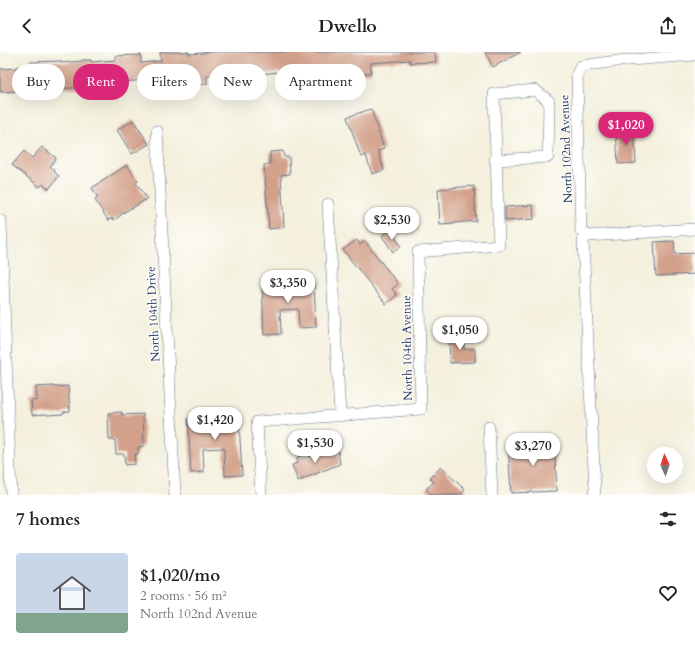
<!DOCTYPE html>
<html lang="en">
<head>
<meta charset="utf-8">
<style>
	body { margin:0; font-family:Cardo,serif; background:#f2f2f2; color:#222; height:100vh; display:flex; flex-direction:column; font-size:15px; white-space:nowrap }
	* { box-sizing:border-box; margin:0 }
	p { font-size:13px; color:#767676 }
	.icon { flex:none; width:22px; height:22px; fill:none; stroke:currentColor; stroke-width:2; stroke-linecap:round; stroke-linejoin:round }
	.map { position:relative; height:443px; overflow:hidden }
	.sheet { display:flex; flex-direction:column; background:#fff; flex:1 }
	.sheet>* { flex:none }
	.guide { position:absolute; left:12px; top:12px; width:400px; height:36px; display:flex; gap:8px }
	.needle { width:26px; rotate:357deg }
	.tools { position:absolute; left:647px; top:395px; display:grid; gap:8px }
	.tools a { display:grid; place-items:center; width:36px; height:36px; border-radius:50%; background:#fff; box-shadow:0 4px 16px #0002; font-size:20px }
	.price { position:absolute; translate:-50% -34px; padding:0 9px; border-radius:14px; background:#fff; color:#222; font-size:13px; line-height:26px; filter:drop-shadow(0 1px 2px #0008) }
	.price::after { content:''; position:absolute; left:50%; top:24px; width:12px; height:9px; margin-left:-6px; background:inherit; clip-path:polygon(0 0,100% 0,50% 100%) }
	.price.selected { background:#db2777; color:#fff }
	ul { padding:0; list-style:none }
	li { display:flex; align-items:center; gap:12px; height:100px; padding:0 16px }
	li span { display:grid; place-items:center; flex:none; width:112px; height:80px; border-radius:4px; color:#555 }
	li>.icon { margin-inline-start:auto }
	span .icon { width:48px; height:48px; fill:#fffc; stroke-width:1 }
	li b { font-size:17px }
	h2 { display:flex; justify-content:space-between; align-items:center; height:48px; padding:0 16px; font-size:17px }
	.chip { padding:0 14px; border-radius:18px; background:#fff; box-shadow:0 4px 16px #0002; font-size:14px; line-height:36px }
	.chip.selected { background:#db2777; color:#fff }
	header { display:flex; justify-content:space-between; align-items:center; height:52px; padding:0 16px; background:#fff; font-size:18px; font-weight:700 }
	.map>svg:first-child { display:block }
	.building { fill:#d3a18b }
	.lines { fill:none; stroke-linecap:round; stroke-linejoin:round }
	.minor-casing { stroke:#67738a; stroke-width:12 }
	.minor { stroke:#fff; stroke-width:11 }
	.labels { text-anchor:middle; stroke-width:3; stroke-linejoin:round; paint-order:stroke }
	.street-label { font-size:12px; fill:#1b2f5e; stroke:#fdfcf7 }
</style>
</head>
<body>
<header><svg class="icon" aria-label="back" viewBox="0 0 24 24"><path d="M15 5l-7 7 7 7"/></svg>Dwello<svg class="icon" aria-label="share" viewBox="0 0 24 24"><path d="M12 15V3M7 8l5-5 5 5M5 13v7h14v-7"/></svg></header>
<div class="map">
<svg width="695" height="443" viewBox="0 0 695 443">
	<rect width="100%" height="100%" fill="#fdfcf7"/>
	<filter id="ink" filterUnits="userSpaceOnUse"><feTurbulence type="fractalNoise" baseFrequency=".025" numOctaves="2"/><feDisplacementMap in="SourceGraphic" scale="8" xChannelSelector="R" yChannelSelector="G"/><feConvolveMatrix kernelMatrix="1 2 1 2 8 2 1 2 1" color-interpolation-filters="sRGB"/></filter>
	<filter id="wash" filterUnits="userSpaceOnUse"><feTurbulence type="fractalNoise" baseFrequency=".012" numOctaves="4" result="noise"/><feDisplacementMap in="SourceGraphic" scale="16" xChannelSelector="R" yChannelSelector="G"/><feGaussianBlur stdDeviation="0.9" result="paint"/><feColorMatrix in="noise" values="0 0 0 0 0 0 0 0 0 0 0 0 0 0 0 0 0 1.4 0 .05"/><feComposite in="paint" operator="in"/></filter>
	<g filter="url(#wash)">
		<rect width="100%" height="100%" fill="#f4f0dd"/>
		<g id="blocks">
			<g class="building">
				<polygon points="160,0 189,0 189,2 214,0 435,0 436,10 410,11 410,8 371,11 371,21 313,25 313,22 280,25 280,20 247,23 247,21 207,24 207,32 176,34 176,39 160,40 159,36 149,37 148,28 109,31 110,35 84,37 84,35 45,38 46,43 37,44 36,40 19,41 19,39 0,40 0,17 17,16 17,15 30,14 30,10 61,9 61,11 82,9 82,8 91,8 91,10 115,8 115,4 141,3 141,11 161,9"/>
				<polygon points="485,0 521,0 493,15"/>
				<polygon points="371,57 384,97 378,99 384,118 372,122 366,103 361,105 347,65"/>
				<polygon points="133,68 149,92 132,102 117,78"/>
				<polygon points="634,75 636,111 618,112 616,76"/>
				<polygon points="42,95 56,106 50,114 55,118 54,120 59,124 49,137 43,132 40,135 12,113 24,99 32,106"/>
				<polygon points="283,99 284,105 289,105 290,122 281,123 284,175 269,177 264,113 270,112 270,100"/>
				<polygon points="127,113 138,129 136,131 147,147 121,162 121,163 114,168 112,166 108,168 95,148 98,146 92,136"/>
				<polygon points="474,134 476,169 454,171 454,172 440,173 438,137"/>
				<polygon points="533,153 534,167 505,169 505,155"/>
				<polygon points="391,178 401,195 393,200 382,184"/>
				<polygon points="357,188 360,193 365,189 398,232 392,237 397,243 386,252 343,198"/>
				<polygon points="674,189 675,202 695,201 695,222 656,224 654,190"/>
				<polygon points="314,229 316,275 299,276 298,257 280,258 281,282 264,283 262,232"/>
				<polygon points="449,285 464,285 464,297 475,297 475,310 450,311"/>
				<polygon points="53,334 53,335 68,334 70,359 63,360 63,362 47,363 47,362 32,363 31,349 37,348 36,335"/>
				<polygon points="227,358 228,370 239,370 242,423 225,424 224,396 203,397 204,420 191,421 188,367 197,367 196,360"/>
				<polygon points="122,360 122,363 143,362 144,394 138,395 138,402 134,403 135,412 125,413 124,402 116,402 115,388 109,388 108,361"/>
				<polygon points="554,389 557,439 511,441 508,392"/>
				<polygon points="338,399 340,412 298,429 292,413 297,411 297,405 307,402 308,405 322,400"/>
				<polygon points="441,415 465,438 460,443 432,443 426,437 434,430 430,426"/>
			</g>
		</g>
	</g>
	<g filter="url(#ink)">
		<use href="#blocks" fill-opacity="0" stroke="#67738a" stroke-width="1"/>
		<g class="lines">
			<defs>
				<g id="minor">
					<polyline points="695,3 617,9 581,14 577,22 581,179 588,184 695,177"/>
					<polyline points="157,79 175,443"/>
					<polyline points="328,152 340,363"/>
					<polyline points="1,169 11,443"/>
					<polyline points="585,182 583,190 595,437 594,443"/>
					<polyline points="489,375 492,443"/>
					<polyline points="261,443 257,370 421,357 418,200 499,193 494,42 535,38 549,49 548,105 495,108"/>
				</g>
			</defs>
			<use href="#minor" class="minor-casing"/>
			<use href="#minor" class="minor"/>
		</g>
	</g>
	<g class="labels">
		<g class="street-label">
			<text transform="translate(566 97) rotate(-92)" y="4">North 102nd Avenue</text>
			<text transform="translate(153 262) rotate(-93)" y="4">North 104th Drive</text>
			<text transform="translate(407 296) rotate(-91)" y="4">North 104th Avenue</text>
		</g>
	</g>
</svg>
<div class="tools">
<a><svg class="needle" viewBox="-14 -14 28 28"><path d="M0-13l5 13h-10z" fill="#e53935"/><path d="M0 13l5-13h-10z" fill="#767676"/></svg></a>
</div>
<b class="price selected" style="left:626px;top:94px">$1,020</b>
<b class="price" style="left:392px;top:189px">$2,530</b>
<b class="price" style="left:288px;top:252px">$3,350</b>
<b class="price" style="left:460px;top:299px">$1,050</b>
<b class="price" style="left:215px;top:389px">$1,420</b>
<b class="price" style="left:315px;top:412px">$1,530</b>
<b class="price" style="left:533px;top:415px">$3,270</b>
<div class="guide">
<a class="chip">Buy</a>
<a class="chip selected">Rent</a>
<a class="chip">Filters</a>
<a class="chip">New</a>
<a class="chip">Apartment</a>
</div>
</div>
<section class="sheet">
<h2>7 homes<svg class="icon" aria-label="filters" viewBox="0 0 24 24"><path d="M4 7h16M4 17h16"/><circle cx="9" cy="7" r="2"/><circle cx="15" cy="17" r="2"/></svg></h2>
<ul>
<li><span style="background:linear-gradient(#c9d6e8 75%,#7fa58c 0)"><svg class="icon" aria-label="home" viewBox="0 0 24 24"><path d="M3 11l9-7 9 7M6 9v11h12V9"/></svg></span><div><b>$1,020/mo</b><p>2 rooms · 56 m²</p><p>North 102nd Avenue</p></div><svg class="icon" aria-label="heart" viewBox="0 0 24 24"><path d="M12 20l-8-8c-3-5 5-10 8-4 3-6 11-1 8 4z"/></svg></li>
</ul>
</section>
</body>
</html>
